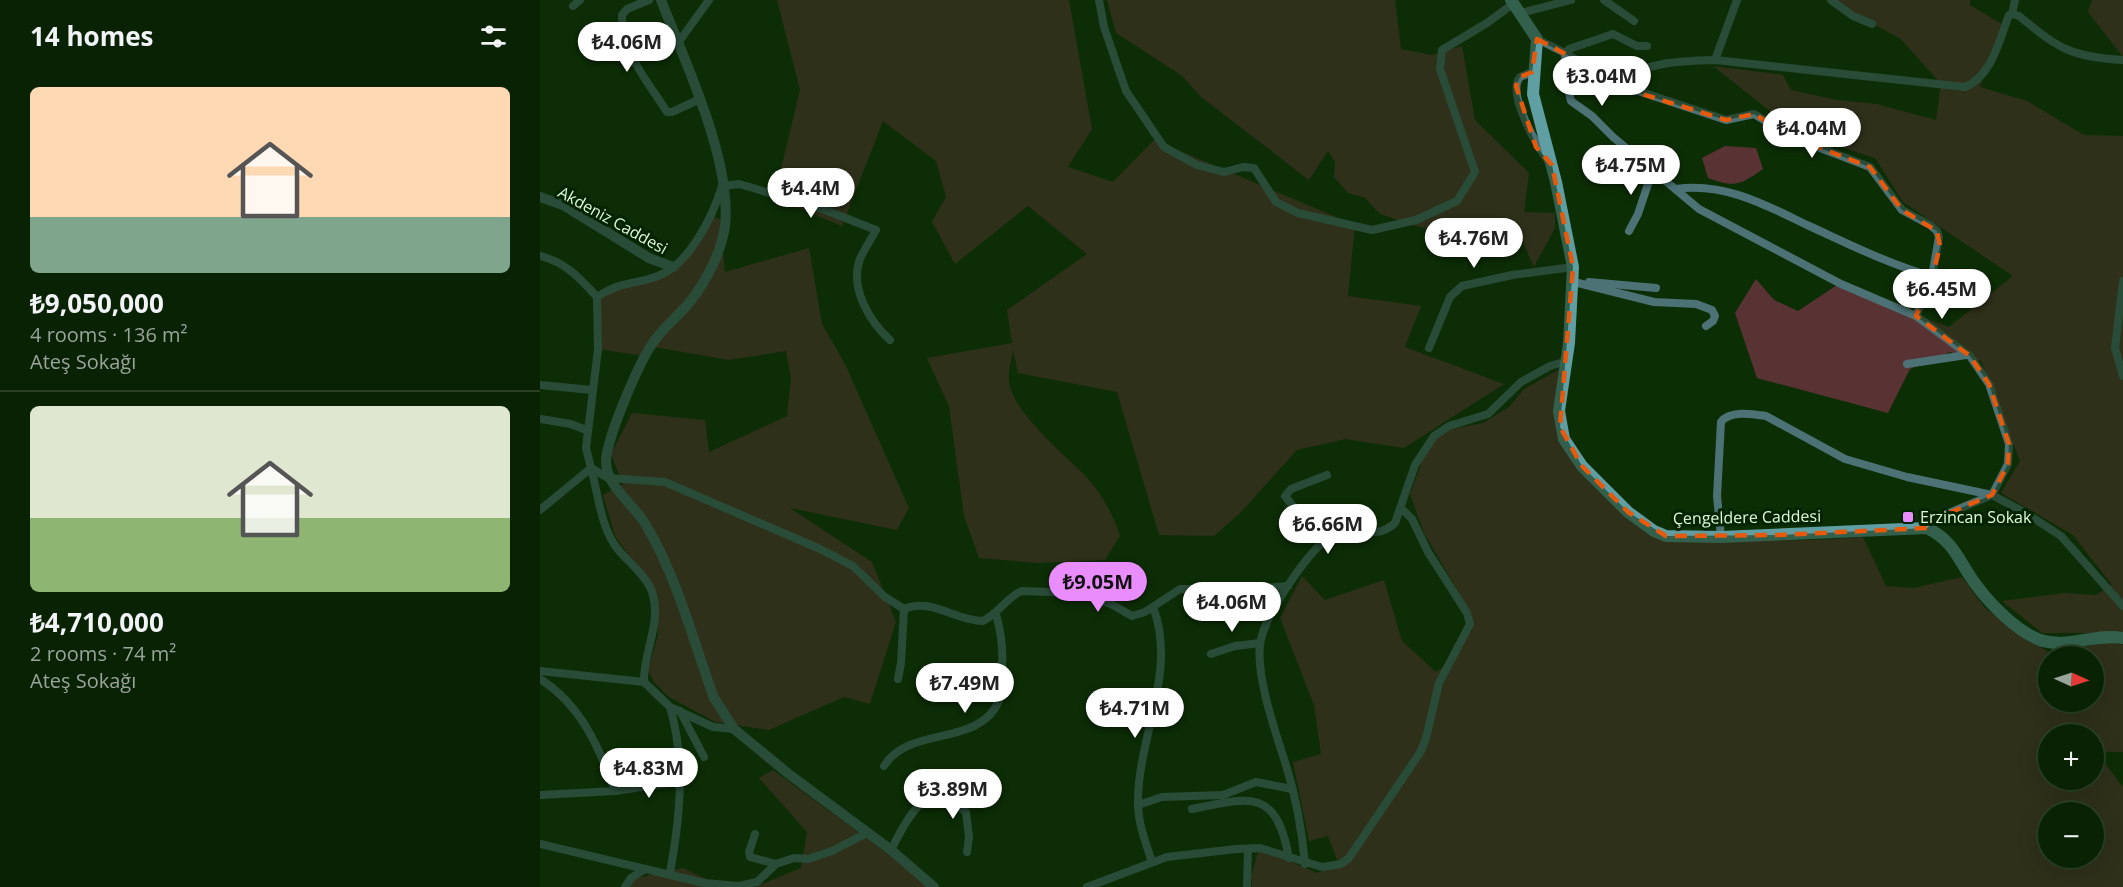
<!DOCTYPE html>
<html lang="en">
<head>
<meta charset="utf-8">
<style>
	body { margin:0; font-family:"Open Sans",sans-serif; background:#172f13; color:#f1f3f6; height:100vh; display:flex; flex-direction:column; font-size:22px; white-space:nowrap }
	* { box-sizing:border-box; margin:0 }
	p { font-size:20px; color:#99a49a }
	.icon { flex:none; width:33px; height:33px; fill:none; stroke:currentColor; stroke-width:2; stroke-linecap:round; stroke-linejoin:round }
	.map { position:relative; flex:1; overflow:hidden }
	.side { display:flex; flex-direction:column; background:#092204; width:540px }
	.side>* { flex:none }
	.needle { width:39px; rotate:93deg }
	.tools { position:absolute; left:1498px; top:646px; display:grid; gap:12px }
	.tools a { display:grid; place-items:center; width:66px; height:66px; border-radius:50%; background:#092204; box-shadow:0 6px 24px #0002,0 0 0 2px #293f26; font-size:30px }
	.price { position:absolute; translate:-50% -51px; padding:0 14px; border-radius:21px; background:#fff; color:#222; font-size:20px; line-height:39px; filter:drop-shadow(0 2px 3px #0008) }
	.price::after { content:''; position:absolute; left:50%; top:36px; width:18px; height:14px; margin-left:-9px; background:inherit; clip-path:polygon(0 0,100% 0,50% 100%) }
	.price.selected { background:#e98dfd; color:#111 }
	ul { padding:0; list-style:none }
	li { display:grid; align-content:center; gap:12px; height:318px; padding:0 30px }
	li+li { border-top:2px solid #293f26 }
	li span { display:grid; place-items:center; height:186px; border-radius:9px; color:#555 }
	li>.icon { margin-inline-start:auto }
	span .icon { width:108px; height:108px; fill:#fffc; stroke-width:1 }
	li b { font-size:26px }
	h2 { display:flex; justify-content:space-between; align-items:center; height:72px; padding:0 30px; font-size:26px }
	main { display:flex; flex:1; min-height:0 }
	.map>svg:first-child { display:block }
	.green { fill:#593333; fill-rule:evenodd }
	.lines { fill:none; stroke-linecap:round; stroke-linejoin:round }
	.minor { stroke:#4c7275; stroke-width:8 }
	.tertiary { stroke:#4c7275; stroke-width:10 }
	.secondary { stroke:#5f9ea2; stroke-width:12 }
	.marked { fill:none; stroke:#e8590c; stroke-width:4.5; stroke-dasharray:12 8; stroke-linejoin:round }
	.poi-dot { fill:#e98dfd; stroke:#022400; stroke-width:2 }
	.labels { text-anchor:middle; stroke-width:6; stroke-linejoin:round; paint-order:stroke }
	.street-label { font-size:16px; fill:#e0f9da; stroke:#022400 }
	.poi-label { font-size:16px; fill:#e0f9da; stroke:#022400; text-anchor:start }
</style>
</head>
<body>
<main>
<section class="side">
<h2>14 homes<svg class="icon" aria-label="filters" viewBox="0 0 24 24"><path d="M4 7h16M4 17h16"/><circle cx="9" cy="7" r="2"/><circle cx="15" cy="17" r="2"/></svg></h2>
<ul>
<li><span style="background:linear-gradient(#ffd9b3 70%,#7fa58c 0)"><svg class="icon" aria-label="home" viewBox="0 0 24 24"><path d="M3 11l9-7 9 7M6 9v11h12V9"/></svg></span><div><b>₺9,050,000</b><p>4 rooms · 136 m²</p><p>Ateş Sokağı</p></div></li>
<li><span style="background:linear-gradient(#dfe7d0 60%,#8fb573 0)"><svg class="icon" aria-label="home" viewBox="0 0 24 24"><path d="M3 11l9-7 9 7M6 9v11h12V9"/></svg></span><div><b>₺4,710,000</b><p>2 rooms · 74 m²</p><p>Ateş Sokağı</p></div></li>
</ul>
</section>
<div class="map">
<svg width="1583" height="887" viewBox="0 0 1583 887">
	<rect width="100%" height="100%" fill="#0c2e05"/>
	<g class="green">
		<path d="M237,0H529L552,129L528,167L573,182L614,140L815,225L808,296L881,306L865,347L964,384L864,448L805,439L757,450L700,513L674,536L619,535L577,392L478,373L473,349C472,359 468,371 469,381C471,412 528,457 549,480C564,497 573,515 580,536L565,560L498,563L439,558L424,516L409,406L387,358L472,343L467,310L547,254L488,206L415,264L392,222L406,197L396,161L343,121L302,226L234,198L260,90Z"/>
		<polygon points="567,0 855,0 861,49 892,55 922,46 935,120 989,173 984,212 1015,213 1015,228 994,267 976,227 934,233 903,233 876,226 840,214 825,198 808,193 794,177 795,162 788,151 769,180 661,97 641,75 576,33"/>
		<polygon points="1289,0 1430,0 1430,5 1465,26 1440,87 1487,101 1544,135 1583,136 1583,633 1502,633 1462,601 1525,593 1556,595 1572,585 1533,535 1461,493 1480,461 1441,361 1410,352 1370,369 1348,413 1217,378 1195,313 1216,279 1234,300 1258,311 1297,285 1409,327 1473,276 1363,202 1335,158 1259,134 1173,66 1243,75 1251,90 1297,100 1337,104 1396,120 1401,84 1361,39"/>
		<polygon points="1552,0 1583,0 1583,57 1548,12"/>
		<path d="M1185,146L1216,148L1223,169C1200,185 1195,188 1168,178L1162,158Z"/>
		<polygon points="174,217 180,219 185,272 269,248 282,324 305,364 369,508 357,530 250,508 332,562 356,622 330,704 304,697 229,730 175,722 129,697 114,682 108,670 118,635 116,592 75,536 63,495 83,484 71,454 92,413 165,420 169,452 247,416 251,378 246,351 189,360 114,347 105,356 58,349 57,297 133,272"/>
		<path d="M1020,369L1019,439L1110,534C1181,541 1251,543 1323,537L1346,586L1374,588L1422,577L1445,608L1508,652L1571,642L1583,645V752H1556L1583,787V887H712L711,877L719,848L777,873L799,865L788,836L769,841L753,762L781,754L774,705L740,618L762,576L785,600L844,580L862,641L896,672L912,661L930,631L932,615L884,533L870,494L888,445L906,430L943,423L969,407L984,389ZM1509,657H1554V702H1509ZM1509,735H1554V780H1509ZM1509,813H1554V858H1509Z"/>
		<polygon points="233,770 393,887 215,887 261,868 267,832 219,778"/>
		<polygon points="143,868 183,887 85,887 87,880"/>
	</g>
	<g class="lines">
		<g class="minor">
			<path d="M109,0L87,9L82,15C80,51 109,83 127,112H132L160,99"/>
			<polyline points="559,0 564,27 586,91 624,147 657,165 684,172 703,167 714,168 736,202 758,213 832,230 876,220 917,201 935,172 900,69 902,50 947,23 974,3"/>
			<polyline points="1064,0 1094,21"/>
			<polyline points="1291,0 1313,16 1332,24"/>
			<polyline points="33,6 40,0"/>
			<polyline points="981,13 1031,0"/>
			<polyline points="1472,14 1475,0"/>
			<polyline points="997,39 1025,53 1026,79 1031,101 1052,116 1073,137 1159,209 1301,284 1376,316 1430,356 1449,384 1469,444 1468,464 1452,495 1402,516 1387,528"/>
			<polyline points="138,43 169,0"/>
			<path d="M1107,46H1097L1073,34L1029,49L1025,53L1074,83C1107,62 1137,61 1175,60L1425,87C1452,76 1459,41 1469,15L1472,14L1479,16C1519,49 1531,57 1583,60"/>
			<polyline points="1175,60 1197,0"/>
			<path d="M992,72L980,77C966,93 998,149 1010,163"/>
			<polyline points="1074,83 1186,120 1214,114 1254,138 1330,167 1362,210 1390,225 1397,231 1399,237 1391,282 1376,316"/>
			<path d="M1136,189C1184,182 1226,205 1267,225C1307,243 1348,264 1391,276"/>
			<polyline points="1089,231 1098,214 1113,169"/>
			<path d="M0,256C25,262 40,278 57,297L58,349L46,448L51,468L68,478L125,482L280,549L313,566L345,597L364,609"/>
			<polyline points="1583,281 1575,348 1583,376"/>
			<polyline points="1034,282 1114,302 1156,304 1172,310 1175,316 1173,321 1166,326"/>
			<polyline points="1049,282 1116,288"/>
			<path d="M57,297C80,281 94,285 118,276C149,265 173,216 182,186L199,184L213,188L285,210L336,230C331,240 324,249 320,259C309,288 330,322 350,340"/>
			<polyline points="889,348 910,297 922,286 972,275 1033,267"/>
			<polyline points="1367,364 1426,355"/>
			<polyline points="0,385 52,390"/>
			<polyline points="0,419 31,424 46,430"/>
			<path d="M0,510L51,468C58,493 60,522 74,544C85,561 108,575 113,595C121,626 103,652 104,682"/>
			<path d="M1181,537L1177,496L1181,422C1190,410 1213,414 1226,416L1305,459L1367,477L1452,495L1484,512L1521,536L1583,606"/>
			<polyline points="781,543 745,496 751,489 787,475"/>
			<path d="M364,609C390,597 416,621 443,621C457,614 471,594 482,591L535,593L571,604L592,616L605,612L640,589H713L748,586"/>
			<polyline points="671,654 695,646 720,643"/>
			<polyline points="0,671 104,682 130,707 173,727 194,729"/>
			<path d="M0,679C41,705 59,747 75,791L0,795"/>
			<polyline points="358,679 361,663 364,609"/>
			<polyline points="140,711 164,757"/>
			<path d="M344,766C369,725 438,748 459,701C461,694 461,685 461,678C464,656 462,635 456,614"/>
			<polyline points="75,791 141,781"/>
			<polyline points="397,791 426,812 429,837 427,852"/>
			<polyline points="598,805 622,797 683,795 716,782 752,789"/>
			<path d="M652,809C711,797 736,788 749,858"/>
			<polyline points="215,834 209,852 210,857 236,864"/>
			<polyline points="0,844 164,883 199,886 217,882 236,864 254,858 268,859 292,851 327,833"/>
			<path d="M351,850C376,801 383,795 434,777"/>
			<path d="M612,862C606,844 598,823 598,804C597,738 638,672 613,607"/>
			<path d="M765,864C762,831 756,797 746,765C736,734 716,677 720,645C723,617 763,560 784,541C805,521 833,544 855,523L875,465L894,436L909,426L948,414L981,382L1010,366L1027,361"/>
			<path d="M130,873C140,817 146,761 130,707"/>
			<polyline points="85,887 91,878 105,869"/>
			<polyline points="547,887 627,857 696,849 720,848 782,867 801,864 809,858 881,751 886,738 899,683 930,624 927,613 888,552 872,519 862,509"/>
			<polyline points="707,887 708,849"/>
		</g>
		<g class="tertiary">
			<path d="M121,0C145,62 192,160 185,226C181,253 166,282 149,303C138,316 125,326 115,340C100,359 67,437 66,461C66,487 93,503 106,525C137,577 153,640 174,698L194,729L250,775L351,850L394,887"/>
			<polyline points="0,197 23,205 109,258 133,267"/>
		</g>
		<path class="secondary" d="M971,0L997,39L993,94L1016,182L1033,267L1029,343L1019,411L1024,439L1042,466L1088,512L1114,531L1126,536L1181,537L1387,528C1416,542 1419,563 1437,586C1451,605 1478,632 1500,640C1526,649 1556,633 1583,638"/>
	</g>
	<path d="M0 0H1583V887H0ZM997,39L1099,93L1186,120L1214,114L1254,138L1330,167L1362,210L1397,231L1400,246L1391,282L1376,316L1430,356L1449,384L1469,444L1468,464L1452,495L1402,516L1387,528L1239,535L1126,536L1088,512L1042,466L1020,427L1033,267L1012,165L996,147L976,86L980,77L992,72Z" fill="#0c2e05" fill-opacity=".55" fill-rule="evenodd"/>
	<path class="marked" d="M997,39L1099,93L1186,120L1214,114L1254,138L1330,167L1362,210L1397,231L1400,246L1391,282L1376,316L1430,356L1449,384L1469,444L1468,464L1452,495L1402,516L1387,528L1239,535L1126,536L1088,512L1042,466L1020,427L1033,267L1012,165L996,147L976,86L980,77L992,72Z"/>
	<rect class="poi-dot" x="1362" y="511" width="12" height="12" rx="3"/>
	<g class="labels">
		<g class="street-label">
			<text transform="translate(73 220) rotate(29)" y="6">Akdeniz Caddesi</text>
			<text transform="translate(1207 517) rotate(-1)" y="6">Çengeldere Caddesi</text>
		</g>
		<g class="poi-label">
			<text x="1380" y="523">Erzincan Sokak</text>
		</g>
	</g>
</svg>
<div class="tools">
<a><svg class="needle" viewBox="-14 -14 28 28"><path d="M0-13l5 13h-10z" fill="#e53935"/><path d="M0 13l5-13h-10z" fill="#99a49a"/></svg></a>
<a>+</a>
<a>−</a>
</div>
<b class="price" style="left:87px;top:73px">₺4.06M</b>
<b class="price" style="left:1062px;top:107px">₺3.04M</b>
<b class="price" style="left:1272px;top:159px">₺4.04M</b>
<b class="price" style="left:1091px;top:196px">₺4.75M</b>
<b class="price" style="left:271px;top:219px">₺4.4M</b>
<b class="price" style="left:934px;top:269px">₺4.76M</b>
<b class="price" style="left:1402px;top:320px">₺6.45M</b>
<b class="price" style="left:788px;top:555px">₺6.66M</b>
<b class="price selected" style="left:558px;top:613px">₺9.05M</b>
<b class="price" style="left:692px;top:633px">₺4.06M</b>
<b class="price" style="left:425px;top:714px">₺7.49M</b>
<b class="price" style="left:595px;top:739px">₺4.71M</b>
<b class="price" style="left:109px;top:799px">₺4.83M</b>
<b class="price" style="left:413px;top:820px">₺3.89M</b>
</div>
</main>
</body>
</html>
